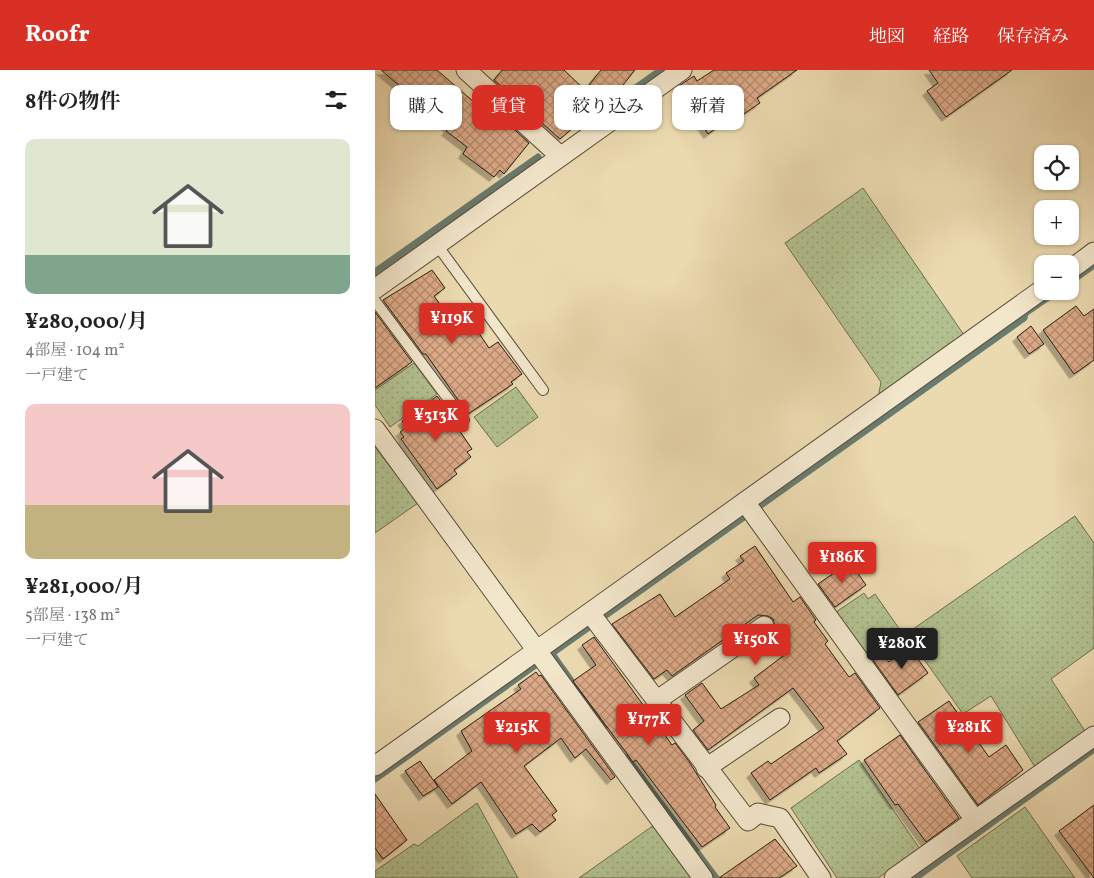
<!DOCTYPE html>
<html lang="ja">
<head>
<meta charset="utf-8">
<style>
	body { margin:0; font-family:Vollkorn,"Noto Serif JP",serif; background:#f2f2f2; color:#222; height:100vh; display:flex; flex-direction:column; font-size:19px; white-space:nowrap }
	* { box-sizing:border-box; margin:0 }
	p { font-size:16px; color:#767676 }
	.icon { flex:none; width:28px; height:28px; fill:none; stroke:currentColor; stroke-width:2; stroke-linecap:round; stroke-linejoin:round }
	.map { position:relative; flex:1; overflow:hidden }
	.sheet { display:flex; flex-direction:column; background:#fff; width:375px }
	.sheet>* { flex:none }
	.banner { position:absolute; left:15px; top:15px; width:475px; height:45px; display:flex; gap:10px }
	.fabs { position:absolute; left:659px; top:75px; display:grid; gap:10px }
	.fabs a { display:grid; place-items:center; width:45px; height:45px; border-radius:10px; background:#fff; box-shadow:0 1px 4px #0004; font-size:25px }
	.price { position:absolute; translate:-50% -42px; padding:0 11px; border-radius:5px; background:#d93025; color:#fff; font-size:16px; line-height:32px; filter:drop-shadow(0 1px 2px #0008) }
	.price::after { content:''; position:absolute; left:50%; top:30px; width:15px; height:11px; margin-left:-8px; background:inherit; clip-path:polygon(0 0,100% 0,50% 100%) }
	.price.current { background:#222; color:#fff }
	ul { padding:0; list-style:none }
	li { display:grid; align-content:center; gap:10px; height:265px; padding:0 25px }
	li span { display:grid; place-items:center; height:155px; border-radius:10px; color:#555 }
	li>.icon { margin-inline-start:auto }
	span .icon { width:90px; height:90px; fill:#fffc; stroke-width:1 }
	li b { font-size:21px }
	h2 { display:flex; justify-content:space-between; align-items:center; height:60px; padding:0 25px; font-size:21px }
	.pill { padding:0 18px; border-radius:10px; background:#fff; box-shadow:0 1px 4px #0004; font-size:18px; line-height:45px }
	.pill.current { background:#d93025; color:#fff }
	header { display:flex; align-items:center; gap:30px; box-sizing:border-box; height:70px; padding:0 25px; background:#d93025; color:#fff }
	header strong { font-size:24px }
	nav { display:flex; gap:28px; margin-inline-start:auto; font-size:18px }
	main { display:flex; flex:1; min-height:0 }
	.map>svg:first-child { display:block }
	.grass { fill:url(#grass-dots); stroke:#6c6e51 }
	.lines { fill:none; stroke-linecap:round; stroke-linejoin:round }
	.stream { stroke:#6a7b6f; stroke-width:7 }
	.building { fill:url(#building-cross-hatch); stroke:#251d13; filter:url(#shadow) }
	.lane-casing { stroke:#564c3a; stroke-width:12 }
	.street-casing { stroke:#564c3a; stroke-width:21 }
	.lane { stroke:#f2e6cb; stroke-width:10 }
	.street { stroke:#f2e6cb; stroke-width:19 }
</style>
</head>
<body>
<header>
<strong>Roofr</strong>
<nav><a>地図</a><a>経路</a><a>保存済み</a></nav>
</header>
<main>
<section class="sheet">
<h2>8件の物件<svg class="icon" aria-label="filters" viewBox="0 0 24 24"><path d="M4 7h16M4 17h16"/><circle cx="9" cy="7" r="2"/><circle cx="15" cy="17" r="2"/></svg></h2>
<ul>
<li><span style="background:linear-gradient(#dfe7d0 75%,#7fa58c 0)"><svg class="icon" aria-label="home" viewBox="0 0 24 24"><path d="M3 11l9-7 9 7M6 9v11h12V9"/></svg></span><div><b>¥280,000/月</b><p>4部屋 · 104 m²</p><p>一戸建て</p></div></li>
<li><span style="background:linear-gradient(#f6c9c9 65%,#c2b280 0)"><svg class="icon" aria-label="home" viewBox="0 0 24 24"><path d="M3 11l9-7 9 7M6 9v11h12V9"/></svg></span><div><b>¥281,000/月</b><p>5部屋 · 138 m²</p><p>一戸建て</p></div></li>
</ul>
</section>
<div class="map">
<svg width="719" height="808" viewBox="0 0 719 808">
	<defs>
		<pattern id="grass-dots" width="8" height="8" patternUnits="userSpaceOnUse" patternTransform="scale(1.25)"><rect width="8" height="8" fill="#b2c08f"/><path d="M2 2h.1M6 6h.1" fill="none" stroke="#99a57a" stroke-width="1.8" stroke-linecap="round"/></pattern>
		<pattern id="building-cross-hatch" width="8" height="8" patternUnits="userSpaceOnUse" patternTransform="scale(1.25)"><rect width="8" height="8" fill="#ddaa87"/><path d="M0 0l8 8M0 8l8-8" fill="none" stroke="#b38a6d"/></pattern>
		<filter id="shadow"><feDropShadow dx="-4.5" dy="4.5" stdDeviation="0" flood-color="#0004"/></filter>
	</defs>
	<rect width="100%" height="100%" fill="#ebd9af"/>
	<filter id="stains"><feTurbulence type="fractalNoise" baseFrequency=".004" numOctaves="4"/><feColorMatrix values="0 0 0 0 .2 0 0 0 0 .09 0 0 0 0 .02 0 0 0 .5 -.17"/></filter>
	<radialGradient id="worn" r=".72"><stop offset=".6" stop-color="#630" stop-opacity="0"/><stop offset="1" stop-color="#630" stop-opacity=".3"/></radialGradient>
	<g class="grass">
		<polygon points="488,118 589,265 503,328 506,312 410,173"/>
		<polygon points="39,293 62,324 15,357 0,335 0,320"/>
		<polygon points="141,317 163,347 122,377 99,347"/>
		<polygon points="0,377 43,433 0,463"/>
		<polygon points="700,446 719,473 719,578 676,609 710,661 660,697 616,626 588,644 531,564"/>
		<polygon points="489,523 493,529 500,524 530,567 495,591 461,542"/>
		<polygon points="484,690 545,779 503,808 462,808 416,738"/>
		<polygon points="102,733 143,808 0,808 0,801 39,774 43,776"/>
		<polygon points="650,737 700,808 597,808 582,786"/>
		<polygon points="279,755 318,808 204,808"/>
	</g>
	<g class="lines">
		<g class="stream">
			<polyline points="221,46 286,0"/>
			<polyline points="0,202 163,87"/>
			<polyline points="695,212 719,195"/>
			<polyline points="177,584 229,657"/>
			<polyline points="252,688 341,808"/>
			<polyline points="0,709 649,248 650,243 682,221"/>
			<polyline points="540,808 719,679"/>
		</g>
	</g>
	<g class="building">
		<polygon points="6,0 62,0 100,33 105,28 154,73 129,104 125,100 119,107 88,84 92,77 71,61 74,58"/>
		<polygon points="127,0 189,0 210,20 226,0 260,0 233,34 229,31 185,69 119,10"/>
		<polygon points="339,0 422,0 382,28 385,33 367,45 365,41 333,64 302,17 319,6 322,11"/>
		<polygon points="554,0 637,0 571,47 552,21 563,13"/>
		<polygon points="57,200 70,218 59,226 85,262 97,253 114,278 123,272 147,304 136,312 138,314 93,344 51,284 48,284 8,230"/>
		<polygon points="701,236 709,246 719,239 719,290 699,304 668,260"/>
		<polygon points="0,242 37,292 0,318"/>
		<polygon points="656,256 669,274 654,284 642,267"/>
		<polygon points="62,326 82,352 80,354 97,379 92,382 96,387 79,400 82,404 62,419 26,369 29,367 25,362 32,357 27,351"/>
		<polygon points="380,476 418,532 425,527 441,550 439,552 453,571 450,574 474,607 480,603 505,638 462,671 472,684 444,703 441,698 395,730 376,703 393,691 396,694 449,658 418,618 333,680 318,660 329,651 310,625 327,613 346,639 384,615 379,608 412,583 397,564 400,556 398,549 393,546 383,545 297,606 292,600 279,609 237,554 285,524 300,547 355,509 351,503 369,491 365,486"/>
		<polygon points="475,492 491,515 460,537 443,514"/>
		<polygon points="219,567 297,675 300,673 315,693 341,735 340,737 355,758 327,777 261,690 258,692 198,611 221,595 207,575"/>
		<polygon points="534,577 553,603 523,625 498,590 508,584 514,592"/>
		<polygon points="161,602 164,606 166,605 240,707 236,710 211,679 200,688 186,668 149,696 182,741 177,745 181,750 165,762 157,754 141,764 106,712 77,734 59,710 97,681 86,661 146,619 143,615"/>
		<polygon points="574,631 614,687 631,675 648,700 603,735 543,652"/>
		<polygon points="525,665 584,748 551,772 523,734 520,735 489,690"/>
		<polygon points="45,691 63,717 48,726 30,701"/>
		<polygon points="0,724 32,770 8,789 0,778"/>
		<polygon points="719,735 719,808 684,761"/>
		<polygon points="400,769 422,796 404,808 344,808"/>
	</g>
	<g class="lines">
		<defs>
			<g id="lane">
				<polyline points="62,175 168,320"/>
				<polyline points="0,231 89,350"/>
			</g>
			<g id="street">
				<polyline points="91,0 185,86"/>
				<polyline points="695,200 719,182"/>
				<polyline points="0,219 307,0"/>
				<polyline points="0,359 328,808"/>
				<polyline points="370,432 600,750"/>
				<polyline points="215,543 373,751 383,743 405,748 446,808"/>
				<polyline points="281,631 389,556"/>
				<polyline points="0,696 668,219"/>
				<polyline points="331,698 405,648"/>
				<polyline points="519,808 719,666"/>
			</g>
		</defs>
		<use href="#lane" class="lane-casing"/>
		<use href="#street" class="street-casing"/>
		<use href="#lane" class="lane"/>
		<use href="#street" class="street"/>
	</g>
	<rect width="100%" height="100%" filter="url(#stains)"/>
	<rect width="100%" height="100%" fill="url(#worn)"/>
</svg>
<div class="fabs">
<a><svg class="icon" aria-label="locate" viewBox="0 0 24 24"><circle cx="12" cy="12" r="6"/><path d="M12 2v4M12 18v4M2 12h4M18 12h4"/></svg></a>
<a>+</a>
<a>−</a>
</div>
<b class="price" style="left:77px;top:275px">¥119K</b>
<b class="price" style="left:61px;top:372px">¥313K</b>
<b class="price" style="left:467px;top:514px">¥186K</b>
<b class="price" style="left:381px;top:596px">¥150K</b>
<b class="price current" style="left:527px;top:600px">¥280K</b>
<b class="price" style="left:274px;top:676px">¥177K</b>
<b class="price" style="left:142px;top:684px">¥215K</b>
<b class="price" style="left:594px;top:684px">¥281K</b>
<div class="banner">
<a class="pill">購入</a>
<a class="pill current">賃貸</a>
<a class="pill">絞り込み</a>
<a class="pill">新着</a>
</div>
</div>
</main>
</body>
</html>
